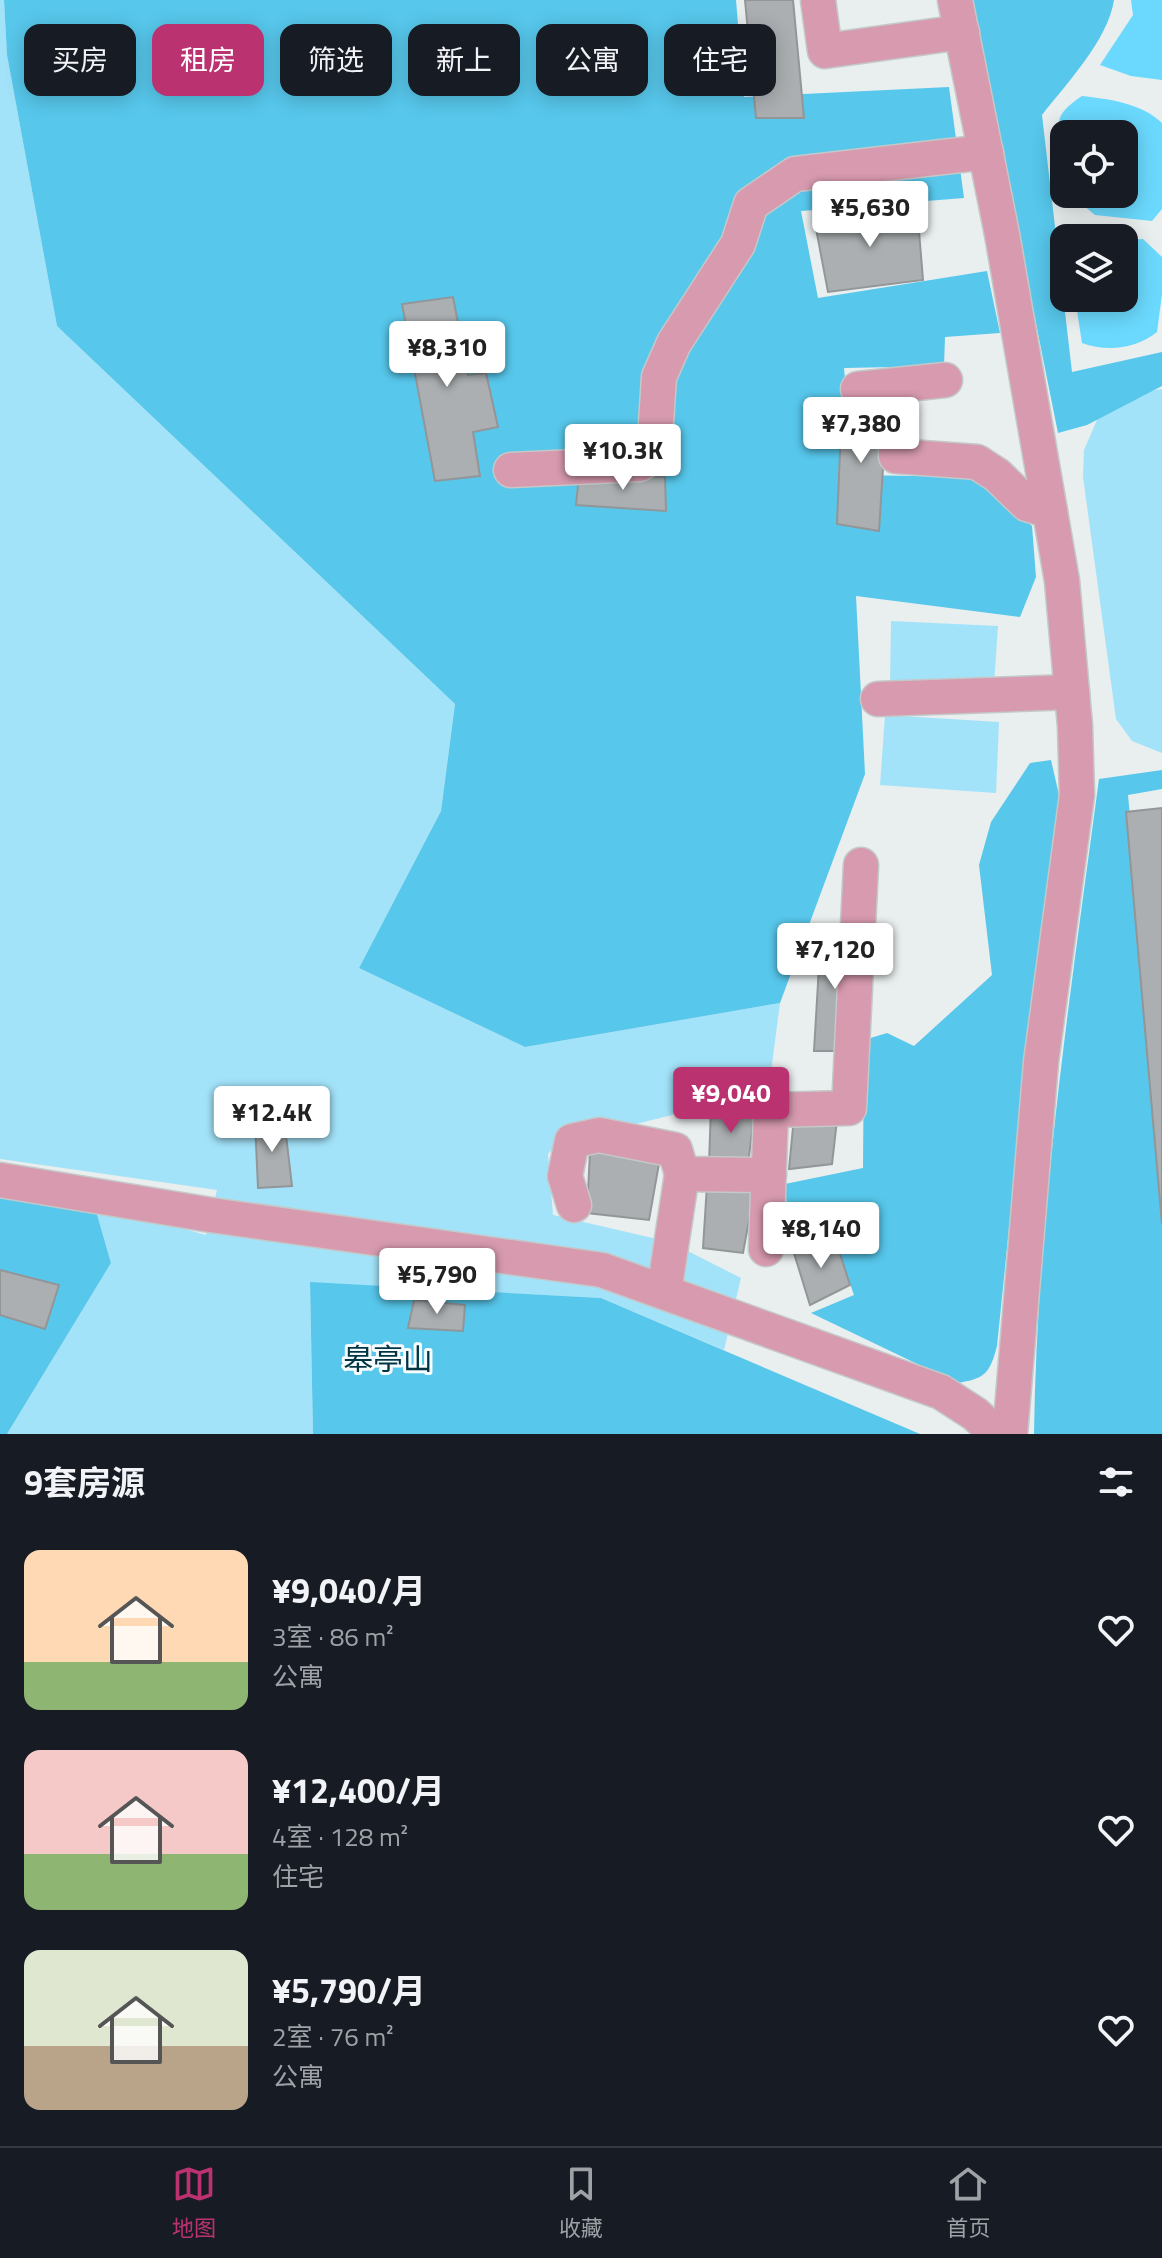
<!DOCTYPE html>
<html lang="zh">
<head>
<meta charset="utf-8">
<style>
	body { margin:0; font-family:"Titillium Web","Noto Sans SC",sans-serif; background:#242831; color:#f1f3f6; height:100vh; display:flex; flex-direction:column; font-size:30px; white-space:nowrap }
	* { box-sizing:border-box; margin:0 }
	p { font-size:26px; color:#9ea1a6 }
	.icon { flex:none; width:44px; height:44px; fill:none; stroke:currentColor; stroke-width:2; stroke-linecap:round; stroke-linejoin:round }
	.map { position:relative; height:1434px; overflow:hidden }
	.sheet { display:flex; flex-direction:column; background:#171b24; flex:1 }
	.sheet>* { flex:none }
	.banner { position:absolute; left:24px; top:24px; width:1114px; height:72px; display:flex; gap:16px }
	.controls { position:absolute; left:1050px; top:120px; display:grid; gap:16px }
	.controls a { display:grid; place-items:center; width:88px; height:88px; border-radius:16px; background:#171b24; box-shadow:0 4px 20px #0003; font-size:40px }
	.price { position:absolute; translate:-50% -68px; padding:0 18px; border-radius:8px; background:#fff; color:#222; font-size:26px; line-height:52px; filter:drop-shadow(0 2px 4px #0008) }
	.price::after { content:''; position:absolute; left:50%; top:48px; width:24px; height:18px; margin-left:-12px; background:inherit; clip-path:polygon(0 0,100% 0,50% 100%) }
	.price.active { background:#bb3271; color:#fff }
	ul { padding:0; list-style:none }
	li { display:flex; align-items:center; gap:24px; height:200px; padding:0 24px }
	li span { display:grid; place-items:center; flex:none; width:224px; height:160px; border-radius:16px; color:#555 }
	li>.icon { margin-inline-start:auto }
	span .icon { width:96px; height:96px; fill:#fffc; stroke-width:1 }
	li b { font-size:34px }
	h2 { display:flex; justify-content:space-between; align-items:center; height:96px; padding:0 24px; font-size:34px }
	.pill { padding:0 28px; border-radius:16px; background:#171b24; box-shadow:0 4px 20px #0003; font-size:28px; line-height:72px }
	.pill.active { background:#bb3271; color:#fff }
	.dock { display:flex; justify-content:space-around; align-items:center; height:112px; border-top:2px solid #363941; background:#171b24; font-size:22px; color:#9ea1a6 }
	.dock a { display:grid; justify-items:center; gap:4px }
	.dock .active { color:#bb3271 }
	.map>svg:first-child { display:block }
	.green { fill:#a3e3fa }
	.forest { fill:#57c7eb }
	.water { fill:#6ad9fd }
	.building { fill:#abafb1; stroke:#929698; stroke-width:2 }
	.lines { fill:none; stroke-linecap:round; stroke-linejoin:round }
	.minor-casing { stroke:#c4c8c9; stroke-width:37 }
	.minor { stroke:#d79aae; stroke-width:34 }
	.labels { text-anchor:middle; stroke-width:6; stroke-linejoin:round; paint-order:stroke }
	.park-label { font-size:30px; fill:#003442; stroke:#f6fbfd }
</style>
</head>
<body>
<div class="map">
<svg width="1162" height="1434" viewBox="0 0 1162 1434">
	<rect width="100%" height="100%" fill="#e9eeef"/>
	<g class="green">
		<polygon points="0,0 4,0 7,55 57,326 455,704 441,811 359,968 525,1047 780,1003 769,1087 714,1085 672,1115 632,1125 576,1122 548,1154 553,1215 670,1242 741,1278 724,1350 601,1298 310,1283 313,1434 7,1434 111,1263 94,1204 206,1235 217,1190 0,1159"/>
		<polygon points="1162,389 1162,753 1132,741 1116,719 1083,477 1084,450 1103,406 1128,394"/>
		<polygon points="891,621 998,626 994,685 890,684"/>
		<polygon points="885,715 999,722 996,793 880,785"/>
	</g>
	<g class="forest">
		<polygon points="4,0 736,0 744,97 949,87 964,198 801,211 818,298 987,271 1000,333 945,337 944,366 844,368 854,475 974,477 1032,526 1036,577 1020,617 856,596 865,774 780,1003 525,1047 359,968 441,811 455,704 57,326 7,55"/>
		<path d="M971,0H1114C1108,40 1067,83 1042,115L1072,372L1162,352V386L1087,425L1058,433Z"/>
		<path d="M1051,760L1059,795L1030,1023L997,1346C990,1373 985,1379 957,1383L811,1313L854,1295L829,1224L789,1228L785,1184L863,1168L864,1040L887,1033L914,1046L992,975L979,865L991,822L1030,763Z"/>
		<path d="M1162,770V789L1128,795L1162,1163V1434H1034C1037,1214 1070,996 1099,779Z"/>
		<polygon points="0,1194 94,1204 111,1263 7,1434 0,1434"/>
		<polygon points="310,1282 601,1298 920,1434 313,1434"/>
	</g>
	<g class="water">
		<polygon points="1131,0 1162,0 1162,80 1131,76 1100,65 1133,15"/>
		<path d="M1082,96C1109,99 1141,103 1162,123V209L1152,221L1095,215L1072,196L1124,194V134H1064V156C1057,123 1052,116 1082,96Z"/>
		<path d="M1143,239L1162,257V294L1157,332C1136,349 1107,352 1082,343L1075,298H1124V240Z"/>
	</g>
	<g class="building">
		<polygon points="745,0 793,0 804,118 756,118"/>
		<polygon points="917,207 923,280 828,292 814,218"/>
		<polygon points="453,297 468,375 486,373 498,427 473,432 480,476 435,481 402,304"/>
		<polygon points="842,403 887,404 879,531 837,524"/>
		<polygon points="579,476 665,477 666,511 576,505"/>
		<polygon points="1162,808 1162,1224 1126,812"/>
		<polygon points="821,932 859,936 848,1051 814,1051"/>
		<polygon points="711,1107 755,1107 748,1165 709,1164"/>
		<polygon points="794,1117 837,1120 832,1164 789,1169"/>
		<polygon points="284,1118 292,1186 258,1188 255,1122"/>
		<polygon points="590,1151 660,1158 649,1220 587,1213"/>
		<polygon points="707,1185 755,1188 743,1253 703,1248"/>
		<polygon points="835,1238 850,1285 810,1305 793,1250"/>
		<polygon points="0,1270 59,1285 45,1329 0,1315"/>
		<polygon points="414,1300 465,1305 463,1331 408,1328"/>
	</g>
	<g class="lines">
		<defs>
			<g id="minor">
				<polyline points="818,0 825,51 962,32"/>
				<polyline points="955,0 1002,234 1062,581 1075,726 1077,795 1041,1062 1010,1434"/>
				<polyline points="897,387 896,456 977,462 997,475 1027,504 1050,511"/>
				<polyline points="858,389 945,380"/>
				<polyline points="511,470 640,464 654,454 659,377 674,343 738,244 751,204 795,174 986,152"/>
				<polyline points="878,699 1072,692"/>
				<polyline points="0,1180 211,1215 602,1270 941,1392 975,1414 997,1434"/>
				<polyline points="574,1205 565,1176 572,1141 599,1135 675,1150 682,1174 769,1175"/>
				<polyline points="766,1249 771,1110 849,1108 861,865"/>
				<polyline points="664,1292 682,1174"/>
			</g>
		</defs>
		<use href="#minor" class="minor-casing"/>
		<use href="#minor" class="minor"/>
	</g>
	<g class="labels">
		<g class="park-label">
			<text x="388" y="1370">皋亭山</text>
		</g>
	</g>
</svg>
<div class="controls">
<a><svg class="icon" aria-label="locate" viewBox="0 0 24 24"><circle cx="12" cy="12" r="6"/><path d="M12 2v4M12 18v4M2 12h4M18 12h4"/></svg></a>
<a><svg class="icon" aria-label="layers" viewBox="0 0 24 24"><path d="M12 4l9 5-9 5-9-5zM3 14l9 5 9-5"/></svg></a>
</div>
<b class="price" style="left:870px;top:249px">¥5,630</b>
<b class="price" style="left:447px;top:389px">¥8,310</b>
<b class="price" style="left:861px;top:465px">¥7,380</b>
<b class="price" style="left:623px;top:492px">¥10.3K</b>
<b class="price" style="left:835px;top:991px">¥7,120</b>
<b class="price active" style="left:731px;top:1135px">¥9,040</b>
<b class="price" style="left:272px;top:1154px">¥12.4K</b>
<b class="price" style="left:821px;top:1270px">¥8,140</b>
<b class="price" style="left:437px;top:1316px">¥5,790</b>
<div class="banner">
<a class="pill">买房</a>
<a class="pill active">租房</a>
<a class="pill">筛选</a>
<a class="pill">新上</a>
<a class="pill">公寓</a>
<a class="pill">住宅</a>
</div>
</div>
<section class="sheet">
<h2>9套房源<svg class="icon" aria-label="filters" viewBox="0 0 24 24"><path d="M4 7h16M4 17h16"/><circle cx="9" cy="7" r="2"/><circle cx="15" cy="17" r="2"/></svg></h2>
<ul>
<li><span style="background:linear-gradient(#ffd9b3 70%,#8fb573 0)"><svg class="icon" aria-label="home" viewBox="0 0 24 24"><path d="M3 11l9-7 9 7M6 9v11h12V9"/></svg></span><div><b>¥9,040/月</b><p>3室 · 86 m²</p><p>公寓</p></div><svg class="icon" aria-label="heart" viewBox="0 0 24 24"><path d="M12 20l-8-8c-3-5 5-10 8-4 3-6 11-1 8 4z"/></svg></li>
<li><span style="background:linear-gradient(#f6c9c9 65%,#8fb573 0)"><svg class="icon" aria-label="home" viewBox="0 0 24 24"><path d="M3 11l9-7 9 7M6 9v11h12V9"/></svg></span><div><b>¥12,400/月</b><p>4室 · 128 m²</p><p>住宅</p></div><svg class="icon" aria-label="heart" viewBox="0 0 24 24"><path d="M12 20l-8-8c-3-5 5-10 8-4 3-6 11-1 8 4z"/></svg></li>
<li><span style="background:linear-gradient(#dfe7d0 60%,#b9a48a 0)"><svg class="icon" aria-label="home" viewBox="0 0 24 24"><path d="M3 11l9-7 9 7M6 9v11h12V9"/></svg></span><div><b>¥5,790/月</b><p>2室 · 76 m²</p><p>公寓</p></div><svg class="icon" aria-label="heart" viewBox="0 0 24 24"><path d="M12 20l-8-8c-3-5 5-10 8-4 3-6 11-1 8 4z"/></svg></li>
</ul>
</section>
<nav class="dock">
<a class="active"><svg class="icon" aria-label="map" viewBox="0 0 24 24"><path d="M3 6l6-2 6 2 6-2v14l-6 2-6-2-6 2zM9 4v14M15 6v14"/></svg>地图</a>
<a><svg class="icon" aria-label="saved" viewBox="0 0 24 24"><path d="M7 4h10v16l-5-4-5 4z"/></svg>收藏</a>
<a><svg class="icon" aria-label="home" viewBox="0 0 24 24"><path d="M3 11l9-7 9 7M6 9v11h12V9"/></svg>首页</a>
</nav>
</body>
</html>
